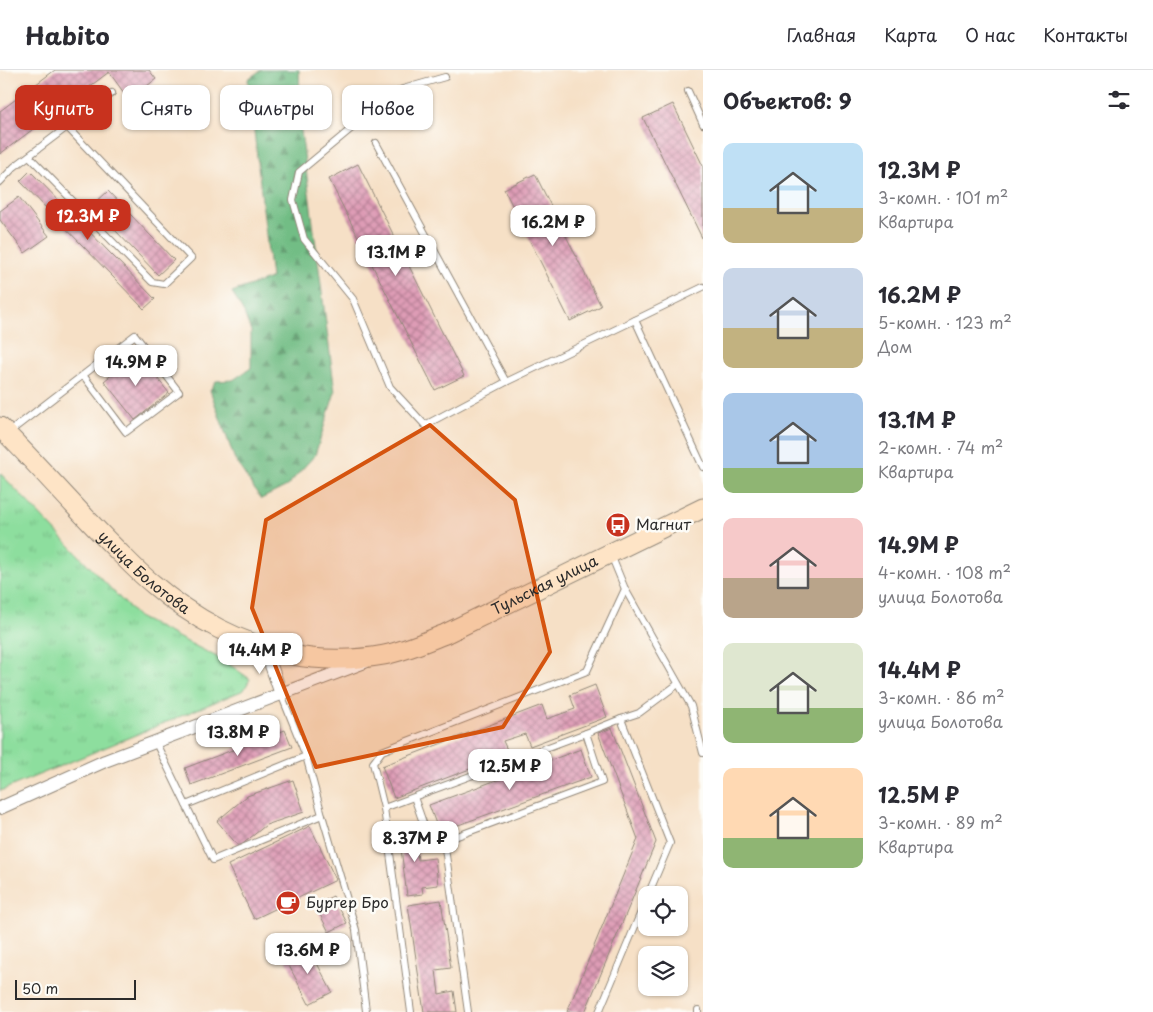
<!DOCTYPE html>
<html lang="ru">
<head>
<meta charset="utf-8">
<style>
	body { margin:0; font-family:"Playpen Sans",sans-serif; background:#f7f7f7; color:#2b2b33; height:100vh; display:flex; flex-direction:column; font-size:19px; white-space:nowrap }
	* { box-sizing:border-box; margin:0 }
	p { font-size:16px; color:#7c7c81 }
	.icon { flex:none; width:28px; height:28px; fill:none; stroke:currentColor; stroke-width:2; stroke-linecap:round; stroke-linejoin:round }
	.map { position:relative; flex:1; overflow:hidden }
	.sheet { display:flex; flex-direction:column; background:#fff; width:450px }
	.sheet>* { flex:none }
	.guide { position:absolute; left:15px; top:15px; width:475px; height:45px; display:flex; gap:10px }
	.buttons { position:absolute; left:638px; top:816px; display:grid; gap:10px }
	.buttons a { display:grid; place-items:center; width:50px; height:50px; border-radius:10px; background:#fff; box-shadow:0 1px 4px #0004; font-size:25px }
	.scale { position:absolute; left:15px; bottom:12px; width:121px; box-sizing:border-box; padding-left:5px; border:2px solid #2b2b2b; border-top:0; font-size:14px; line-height:18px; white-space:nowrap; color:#2b2b2b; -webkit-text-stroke:4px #fdfcf7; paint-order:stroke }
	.price { position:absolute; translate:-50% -42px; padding:0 11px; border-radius:10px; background:#fff; color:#222; font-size:16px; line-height:32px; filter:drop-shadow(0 1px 2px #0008) }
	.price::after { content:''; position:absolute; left:50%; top:30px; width:15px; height:11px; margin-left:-8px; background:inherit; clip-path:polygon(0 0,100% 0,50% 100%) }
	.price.current { background:#c8321e; color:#fff }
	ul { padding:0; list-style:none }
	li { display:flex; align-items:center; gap:15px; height:125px; padding:0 20px }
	li span { display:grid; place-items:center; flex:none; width:140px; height:100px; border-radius:10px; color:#555 }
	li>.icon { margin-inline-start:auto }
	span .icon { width:60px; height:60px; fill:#fffc; stroke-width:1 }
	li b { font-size:21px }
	h2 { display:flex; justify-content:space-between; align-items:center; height:60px; padding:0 20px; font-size:21px }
	.tag { padding:0 18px; border-radius:10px; background:#fff; box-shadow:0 1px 4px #0004; font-size:18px; line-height:45px }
	.tag.current { background:#c8321e; color:#fff }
	header { display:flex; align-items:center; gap:30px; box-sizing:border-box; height:70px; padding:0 25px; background:#fff; border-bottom:1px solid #e1e1e2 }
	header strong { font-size:24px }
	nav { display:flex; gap:28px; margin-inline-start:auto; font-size:18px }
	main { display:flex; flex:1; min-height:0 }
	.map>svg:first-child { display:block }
	.grass { fill:url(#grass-tufts); stroke:#5c8464 }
	.forest { fill:url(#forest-firs); stroke:#4e7458 }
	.building { fill:url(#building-cross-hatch) }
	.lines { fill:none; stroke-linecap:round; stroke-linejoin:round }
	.lane-casing { stroke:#908678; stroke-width:8 }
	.street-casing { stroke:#908678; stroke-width:14 }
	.secondary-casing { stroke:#908678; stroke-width:21 }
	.lane { stroke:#fff; stroke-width:6 }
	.street { stroke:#fff; stroke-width:12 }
	.secondary { stroke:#fee4c6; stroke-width:19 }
	.marked { fill:#d5540f; fill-opacity:0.2; stroke:#d5540f; stroke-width:4; stroke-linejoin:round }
	.labels { text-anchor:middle; stroke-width:5; stroke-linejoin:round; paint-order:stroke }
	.poi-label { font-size:15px; fill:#2b2b2b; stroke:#fdfcf7; text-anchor:start }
	.street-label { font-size:15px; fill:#2b2b2b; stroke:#fdfcf7 }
</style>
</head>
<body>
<header>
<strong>Habito</strong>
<nav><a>Главная</a><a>Карта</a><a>О нас</a><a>Контакты</a></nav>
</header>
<main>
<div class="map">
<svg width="703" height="942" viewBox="0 0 703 942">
	<defs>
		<pattern id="grass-tufts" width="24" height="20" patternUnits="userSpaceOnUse" patternTransform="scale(1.25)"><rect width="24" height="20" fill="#8dde9e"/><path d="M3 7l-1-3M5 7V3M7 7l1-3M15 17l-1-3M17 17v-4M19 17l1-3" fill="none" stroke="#7abf88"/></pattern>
		<pattern id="forest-firs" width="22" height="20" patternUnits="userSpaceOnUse" patternTransform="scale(1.25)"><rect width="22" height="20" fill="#72bd85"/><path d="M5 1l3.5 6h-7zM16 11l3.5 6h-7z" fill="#5e9a6d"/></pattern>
		<pattern id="building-cross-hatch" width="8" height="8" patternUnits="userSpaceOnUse" patternTransform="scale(1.25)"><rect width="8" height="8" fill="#de9cb6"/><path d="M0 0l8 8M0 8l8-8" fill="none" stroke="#b47f94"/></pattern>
	</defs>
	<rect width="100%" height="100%" fill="#fdfcf7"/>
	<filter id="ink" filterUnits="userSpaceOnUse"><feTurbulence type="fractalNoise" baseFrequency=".02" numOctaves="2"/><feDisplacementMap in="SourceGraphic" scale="10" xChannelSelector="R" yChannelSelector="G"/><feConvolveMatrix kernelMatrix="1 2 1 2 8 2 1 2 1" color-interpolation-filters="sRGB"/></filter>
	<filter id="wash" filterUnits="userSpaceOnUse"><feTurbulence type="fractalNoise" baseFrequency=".0096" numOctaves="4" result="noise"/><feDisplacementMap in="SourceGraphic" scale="20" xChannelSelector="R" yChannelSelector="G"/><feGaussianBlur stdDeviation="1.12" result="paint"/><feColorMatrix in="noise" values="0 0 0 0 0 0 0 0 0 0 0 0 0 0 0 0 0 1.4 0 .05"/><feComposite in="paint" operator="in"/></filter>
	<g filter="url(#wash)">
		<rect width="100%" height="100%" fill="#f6e0c6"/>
		<polygon class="grass" points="0,403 138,547 223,590 250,609 244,620 0,721"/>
		<polygon class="forest" points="261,0 299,0 301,61 335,322 315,385 287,416 261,429 235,390 210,320 216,311 233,310 251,298 251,261 244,243 232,222 271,208 248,9"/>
		<g id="blocks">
			<g class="building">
				<polygon points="55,0 149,0 156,9 129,30 109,2 0,84 0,41"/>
				<polygon points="673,34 703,96 703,170 643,48"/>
				<polygon points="358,94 464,306 435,320 329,109"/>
				<polygon points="30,101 155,229 144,239 20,111"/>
				<polygon points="535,104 601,236 570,251 504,119"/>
				<polygon points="108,121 174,190 158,205 92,136"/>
				<polygon points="19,127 49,166 25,183 0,150 0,141"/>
				<polygon points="138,284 169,323 135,350 104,311"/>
				<polygon points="595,615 607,647 530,676 525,664 503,671 509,684 394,728 382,696 542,635 547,649 575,639 570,625"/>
				<polygon points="612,658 656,772 585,942 567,942 638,769 598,663"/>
				<polygon points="285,660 292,677 191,715 185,698"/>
				<polygon points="581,679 591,707 439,762 429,735"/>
				<polygon points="293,710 304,742 266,755 239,777 217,751 247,726"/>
				<polygon points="413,753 418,790 435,788 438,815 422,817 423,824 407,826 398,755"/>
				<polygon points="310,756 336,810 254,849 228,795"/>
				<polygon points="333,826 347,853 329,862 315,835"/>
				<polygon points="441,830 451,898 436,900 439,924 454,921 457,942 424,942 408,835"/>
				<polygon points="308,876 332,922 309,934 285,888"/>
			</g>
		</g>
	</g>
	<g filter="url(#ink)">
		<use href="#blocks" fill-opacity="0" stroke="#908678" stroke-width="1"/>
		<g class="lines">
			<defs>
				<g id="lane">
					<polyline points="445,7 403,19 387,29 299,102 293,130 304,169 353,229 390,317 425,355 506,312"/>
					<polyline points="688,21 703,54"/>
					<polyline points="376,73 506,312 635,250 703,397"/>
					<polyline points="29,86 152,212 164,214 191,188 67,57"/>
					<polyline points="0,112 14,97 112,23"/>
					<polyline points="635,250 703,217"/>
					<polyline points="8,363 135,265 179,322 126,362 83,305"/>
					<polyline points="611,485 625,519 691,636 703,683"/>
					<polyline points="621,649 639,643 678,614"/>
					<polyline points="586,663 621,649 670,773 648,825"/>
					<polyline points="155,671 186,735 306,686 281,624"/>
					<polyline points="186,735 213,790 322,745 306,686"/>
					<polyline points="384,738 373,693 382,681 587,601 625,519"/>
					<polyline points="322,745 356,860 366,941"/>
					<polyline points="444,771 468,942"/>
					<polyline points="698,940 698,942"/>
					<polyline points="411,942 384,738 586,663 602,712 444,771 427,764 414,727"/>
					<polyline points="599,942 646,830"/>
				</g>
				<g id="street">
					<polyline points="265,578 281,624"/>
					<polyline points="0,738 105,691 365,592"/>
				</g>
				<g id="secondary">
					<path id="s1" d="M0,357C39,396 75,438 115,478C127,490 139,503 153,514C192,548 242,575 293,585C320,591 357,590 384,585C405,581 425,572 445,564L703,438"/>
				</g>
			</defs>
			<use href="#lane" class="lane-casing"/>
			<use href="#street" class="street-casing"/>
			<use href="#secondary" class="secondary-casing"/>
			<use href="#lane" class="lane"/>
			<use href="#street" class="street"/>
			<use href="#secondary" class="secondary"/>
		</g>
	</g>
	<path class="marked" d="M430,355L515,430L550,582L503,657L316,697L252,538L266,450Z"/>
	<defs>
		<symbol id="bus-disc" viewBox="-11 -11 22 22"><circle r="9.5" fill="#c8321e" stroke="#fdfcf7"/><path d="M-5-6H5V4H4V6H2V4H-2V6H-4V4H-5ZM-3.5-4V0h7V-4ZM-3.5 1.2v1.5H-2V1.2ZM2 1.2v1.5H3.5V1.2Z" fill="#fff"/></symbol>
		<symbol id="cafe-disc" viewBox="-11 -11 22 22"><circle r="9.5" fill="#c8321e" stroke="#fdfcf7"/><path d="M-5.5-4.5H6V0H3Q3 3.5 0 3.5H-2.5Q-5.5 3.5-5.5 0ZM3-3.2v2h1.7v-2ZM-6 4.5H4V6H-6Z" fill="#fff"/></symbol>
	</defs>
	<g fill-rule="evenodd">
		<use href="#bus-disc" x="604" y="441" width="28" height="28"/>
		<use href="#cafe-disc" x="274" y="819" width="28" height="28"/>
	</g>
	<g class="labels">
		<g class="poi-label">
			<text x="636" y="460">Магнит</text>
			<text x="306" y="838">Бургер Бро</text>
		</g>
		<g class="street-label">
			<text dy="5" stroke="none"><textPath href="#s1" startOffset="205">улица Болотова</textPath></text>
			<text dy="5" stroke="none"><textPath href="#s1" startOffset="645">Тульская улица</textPath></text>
		</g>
	</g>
</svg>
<div class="buttons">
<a><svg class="icon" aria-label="locate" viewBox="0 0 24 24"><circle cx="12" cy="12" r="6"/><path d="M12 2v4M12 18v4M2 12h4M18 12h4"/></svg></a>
<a><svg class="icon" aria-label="layers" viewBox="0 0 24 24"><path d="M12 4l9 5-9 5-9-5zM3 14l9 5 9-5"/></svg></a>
</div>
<div class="scale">50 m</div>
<b class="price current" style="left:88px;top:171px">12.3M ₽</b>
<b class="price" style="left:553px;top:177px">16.2M ₽</b>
<b class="price" style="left:396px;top:207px">13.1M ₽</b>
<b class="price" style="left:136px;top:317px">14.9M ₽</b>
<b class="price" style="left:260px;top:605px">14.4M ₽</b>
<b class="price" style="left:238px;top:687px">13.8M ₽</b>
<b class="price" style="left:510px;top:721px">12.5M ₽</b>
<b class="price" style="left:415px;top:793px">8.37M ₽</b>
<b class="price" style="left:308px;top:905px">13.6M ₽</b>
<div class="guide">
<a class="tag current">Купить</a>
<a class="tag">Снять</a>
<a class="tag">Фильтры</a>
<a class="tag">Новое</a>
</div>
</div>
<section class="sheet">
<h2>Объектов: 9<svg class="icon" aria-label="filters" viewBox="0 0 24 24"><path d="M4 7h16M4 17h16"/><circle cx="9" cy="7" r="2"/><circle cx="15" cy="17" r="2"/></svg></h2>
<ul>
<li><span style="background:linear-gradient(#bfe0f5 65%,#c2b280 0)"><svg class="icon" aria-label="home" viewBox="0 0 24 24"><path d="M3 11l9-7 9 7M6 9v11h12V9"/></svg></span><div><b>12.3M ₽</b><p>3-комн. · 101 m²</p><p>Квартира</p></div></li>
<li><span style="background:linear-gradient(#c9d6e8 60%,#c2b280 0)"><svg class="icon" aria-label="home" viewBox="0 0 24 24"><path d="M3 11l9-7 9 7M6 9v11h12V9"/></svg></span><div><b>16.2M ₽</b><p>5-комн. · 123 m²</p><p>Дом</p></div></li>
<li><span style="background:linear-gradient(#a9c7e8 75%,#8fb573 0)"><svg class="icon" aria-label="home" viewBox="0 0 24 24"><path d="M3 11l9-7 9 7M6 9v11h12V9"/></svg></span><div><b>13.1M ₽</b><p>2-комн. · 74 m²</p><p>Квартира</p></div></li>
<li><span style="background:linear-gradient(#f6c9c9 60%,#b9a48a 0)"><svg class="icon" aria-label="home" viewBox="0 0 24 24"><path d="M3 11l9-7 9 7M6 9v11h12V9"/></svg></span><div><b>14.9M ₽</b><p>4-комн. · 108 m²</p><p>улица Болотова</p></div></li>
<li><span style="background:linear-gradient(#dfe7d0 65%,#8fb573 0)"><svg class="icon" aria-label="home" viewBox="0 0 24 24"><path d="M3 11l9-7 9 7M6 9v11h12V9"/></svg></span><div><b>14.4M ₽</b><p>3-комн. · 86 m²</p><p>улица Болотова</p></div></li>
<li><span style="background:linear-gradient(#ffd9b3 70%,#8fb573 0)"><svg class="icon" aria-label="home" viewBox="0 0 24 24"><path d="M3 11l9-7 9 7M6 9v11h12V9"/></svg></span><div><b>12.5M ₽</b><p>3-комн. · 89 m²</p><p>Квартира</p></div></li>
</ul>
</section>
</main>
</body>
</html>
